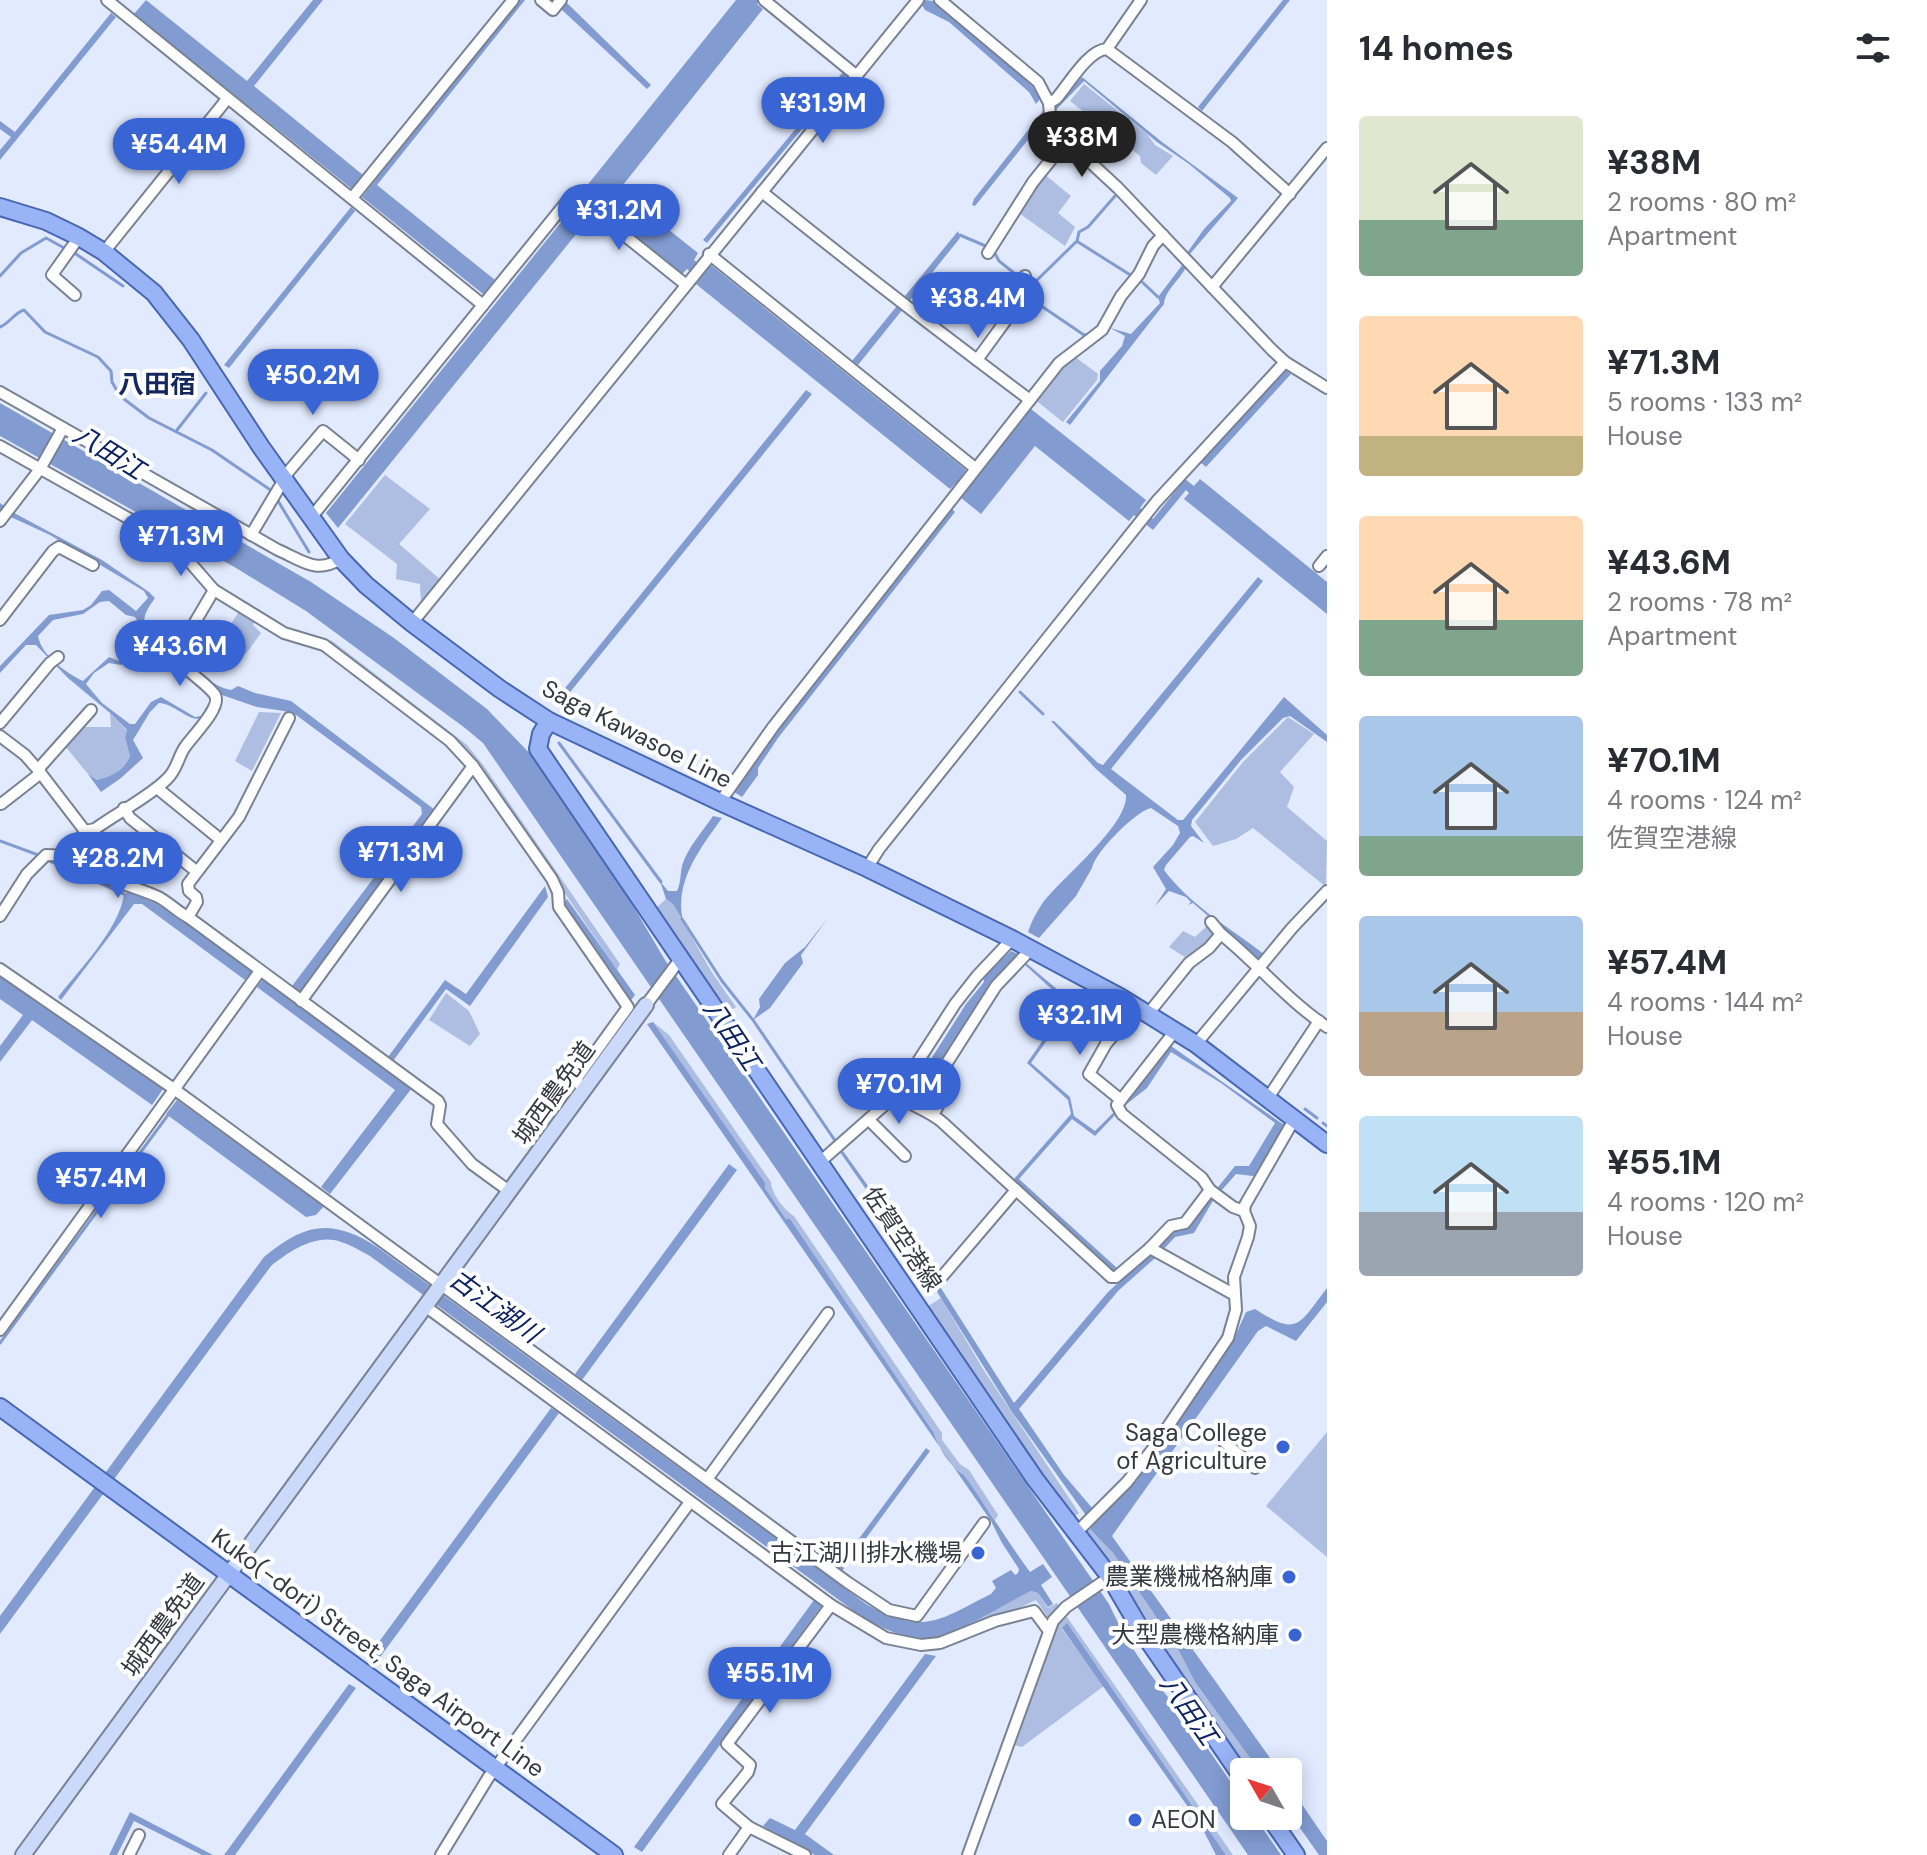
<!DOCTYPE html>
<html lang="en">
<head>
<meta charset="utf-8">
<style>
	body { margin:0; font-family:"DM Sans","Noto Sans JP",sans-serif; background:#f7f7f7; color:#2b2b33; height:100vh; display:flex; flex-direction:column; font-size:30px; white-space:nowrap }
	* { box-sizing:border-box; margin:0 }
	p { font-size:26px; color:#7c7c81 }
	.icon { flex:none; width:44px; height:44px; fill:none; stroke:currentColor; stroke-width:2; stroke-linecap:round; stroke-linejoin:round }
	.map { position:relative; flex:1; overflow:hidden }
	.sheet { display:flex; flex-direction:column; background:#fff; width:600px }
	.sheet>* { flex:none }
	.needle { width:52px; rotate:309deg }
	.tools { position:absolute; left:1230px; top:1758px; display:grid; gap:16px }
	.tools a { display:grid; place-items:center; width:72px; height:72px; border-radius:8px; background:#fff; box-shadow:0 4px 20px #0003; font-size:40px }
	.price { position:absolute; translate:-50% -68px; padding:0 18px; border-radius:28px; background:#3964d4; color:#fff; font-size:26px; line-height:52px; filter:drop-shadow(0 2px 4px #0008) }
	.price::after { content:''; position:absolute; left:50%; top:48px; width:24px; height:18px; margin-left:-12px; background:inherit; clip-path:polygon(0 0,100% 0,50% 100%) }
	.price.on { background:#222; color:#fff }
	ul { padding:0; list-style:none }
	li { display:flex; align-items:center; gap:24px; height:200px; padding:0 32px }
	li span { display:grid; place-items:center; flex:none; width:224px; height:160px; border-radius:8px; color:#555 }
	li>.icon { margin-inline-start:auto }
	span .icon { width:96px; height:96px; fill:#fffc; stroke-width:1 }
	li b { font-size:34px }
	h2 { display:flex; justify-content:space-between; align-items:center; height:96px; padding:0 32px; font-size:34px }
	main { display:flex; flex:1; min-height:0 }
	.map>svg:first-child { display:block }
	.green { fill:#adbee2 }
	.water { fill:#829cd2; fill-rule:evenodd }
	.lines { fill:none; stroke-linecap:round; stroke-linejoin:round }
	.stream { stroke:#829cd2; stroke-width:3 }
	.street-casing { stroke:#798293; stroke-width:14 }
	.secondary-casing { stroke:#798293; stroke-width:18 }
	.primary-casing { stroke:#4867b3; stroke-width:20 }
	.street { stroke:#fff; stroke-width:10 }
	.secondary { stroke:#cbd9fa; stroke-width:14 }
	.primary { stroke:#98b3f6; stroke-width:16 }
	.poi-dot { fill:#3964d4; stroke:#fff; stroke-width:3 }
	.labels { text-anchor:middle; stroke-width:8; stroke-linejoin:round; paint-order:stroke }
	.street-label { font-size:24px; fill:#353941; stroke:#fff }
	.poi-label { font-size:24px; fill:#353941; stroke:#fff; text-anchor:end }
	.neighbourhood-label { font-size:26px; font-weight:bold; fill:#14285e; stroke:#fff }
	.water-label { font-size:26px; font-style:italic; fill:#0c2261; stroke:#fff }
</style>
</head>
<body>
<main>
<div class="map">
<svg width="1327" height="1855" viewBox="0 0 1327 1855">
	<rect width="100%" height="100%" fill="#e1eafe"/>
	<g class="green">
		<polygon points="1084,84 1147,134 1155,145 1173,156 1156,175 1141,163 1140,156 1070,101"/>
		<polygon points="1044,174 1071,196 1058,213 1075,227 1065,246 1019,213"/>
		<polygon points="1074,356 1098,374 1097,380 1063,422 1034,399"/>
		<polygon points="385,475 430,509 399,544 441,580 421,603 420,584 396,579 397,564 345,524"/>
		<polygon points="240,610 256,618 253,625 261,633 245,655 238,637 227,630"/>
		<polygon points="331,640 467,745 484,766 620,964 617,970 475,761 459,743 328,645"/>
		<polygon points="259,712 281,713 252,771 235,761"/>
		<path d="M110,713L127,731L125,738L130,756C123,772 113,775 97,780L88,774L65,746L83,727H111Z"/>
		<polygon points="1288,717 1314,734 1280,772 1294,787 1287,807 1327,841 1326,887 1253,828 1236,839 1213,846 1195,822 1243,762"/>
		<polygon points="666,899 673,904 711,971 736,1007 723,1016 702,974 655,909"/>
		<polygon points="1209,924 1218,933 1207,945 1188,959 1169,947 1183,931 1195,937"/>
		<polygon points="446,993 469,1011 480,1034 470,1046 429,1020"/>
		<path d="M653,1022L669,1035L771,1182C771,1193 784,1210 794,1216L942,1433V1440L960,1464L969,1470L998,1515L995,1520L964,1475C951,1468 938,1447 934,1433L790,1220L786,1219L765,1188L764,1183Z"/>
		<polygon points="941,1298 983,1369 1079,1513 1071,1519 925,1308"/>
		<polygon points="1327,1432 1327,1557 1266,1506"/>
		<polygon points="1090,1521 1091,1530 1113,1553 1179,1651 1195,1682 1260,1772 1245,1772 1149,1633 1135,1602 1110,1561 1085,1535"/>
		<polygon points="1031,1591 1038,1593 1048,1608 1057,1603 1059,1606 1050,1620 1036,1600 1004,1615 996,1615 943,1637 939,1637"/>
		<polygon points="1067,1617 1233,1855 1226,1855 1067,1624 1062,1629 1104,1686 1022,1747 1014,1745 1054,1631 1061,1618"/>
	</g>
	<g class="water">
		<polygon points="146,0 247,81 313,0 323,0 254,86 363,175 352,189 134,14"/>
		<polygon points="519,0 525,0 377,185 495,280 483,294 362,197"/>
		<polygon points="736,0 760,0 757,4 763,9 619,190 698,253 694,260 707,270 711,265 966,470 962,475 971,483 1031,409 1146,500 1140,508 1153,519 1185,479 1194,486 1200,479 1327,582 1327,614 1184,499 1189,493 1186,490 1153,530 1134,515 1129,521 1035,446 981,514 960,497 964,491 955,484 950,489 696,284 700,279 687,269 682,274 581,193"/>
		<polygon points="925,0 933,1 962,24 1032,86 1040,99 1036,104 1029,92 949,22 925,10 922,5"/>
		<polygon points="1283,0 1290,0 1202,111 1198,107"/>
		<polygon points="567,3 651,85 647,89 561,9"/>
		<polygon points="111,13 116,17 0,160 0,150 11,137 0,129 0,121 15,132"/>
		<polygon points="843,72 847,75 707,243 703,240"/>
		<polygon points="1082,77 1162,142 1238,198 1189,255 1187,253 1204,229 1231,201 1230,198 1189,164 1157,142 1084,81 1053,113 1053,109"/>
		<polygon points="1043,111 1045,124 1027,141 975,206 972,205 974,199"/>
		<polygon points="575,205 590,217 338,528 326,513"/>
		<polygon points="351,207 355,211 229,368 224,365"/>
		<polygon points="958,231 960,238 858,365 852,361"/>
		<path d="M1183,264L1186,267C1180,280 1165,290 1164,304L1070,425L1066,422L1100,381V371L1122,346L1125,336L1110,328L1131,334L1160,303L1158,297Z"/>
		<polygon points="1285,370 1291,374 1206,467 1200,462"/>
		<polygon points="806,390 812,394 558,707 553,703"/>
		<path d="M0,403L311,582L394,638L487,709L538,762L626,894L665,960L1109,1604C1132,1655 1161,1688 1195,1731C1212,1754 1228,1778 1244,1802V1816H1254L1281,1855H1248L483,743L465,728L306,611L236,568L0,436Z"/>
		<path d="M0,503L16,514L102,560L149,592L155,598C149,607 142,615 145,627C149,640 164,643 174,650C192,664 207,685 231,690L238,686L255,693L291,701L435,810L301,993L292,986L422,814L421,807L296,715L284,711L257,707L219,694L201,719C186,720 175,704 159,703L150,712L133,740L143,758L121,778L101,792L88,774L97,780C113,775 123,772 130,756L125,738L127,730L110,713L68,678L36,645H26L0,673V666L49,615L83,610L91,605L102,591L109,590L136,611L148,598L144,591L50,535L0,512ZM109,601L126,615L135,617L147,637L119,661L109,657L83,681C66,673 41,655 38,636L53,620L83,614L100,602ZM149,639L172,652L208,685L217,689L201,716L195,717L161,697L151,702L135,724H130L102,703L86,684L94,673L109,663L121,665Z"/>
		<polygon points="950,507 955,512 778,738 758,768 758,775 742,797 734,792 774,735"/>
		<path d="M1258,577L1263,581L1111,769L1178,820H1183L1284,697L1327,735V742L1290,716L1283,718L1241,760L1192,820L1191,826L1204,843L1193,836L1190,837L1166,865L1164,870C1190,905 1230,928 1264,954L1259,960L1193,903L1188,905L1191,902L1186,897L1169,891L1155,906L1166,889L1153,867L1173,845L1180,833L1178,826L1151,808C1136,811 1095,852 1092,868L1076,896L1039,938L1028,932C1031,922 1036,913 1042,904C1060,879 1128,826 1126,795L1096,769L1051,721H1054L1098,763L1103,765Z"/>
		<path d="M713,816L722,818C700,849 674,881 683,921L673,904L666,899L660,881L668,891H677C681,882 680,875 682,866C687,848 703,831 713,816Z"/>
		<polygon points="545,886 548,897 470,1006 446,989 393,1061 388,1057 445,980 466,994"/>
		<path d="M130,892C175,909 214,944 252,972L245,980L142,904H134L61,1000L58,997C79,970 120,928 124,894Z"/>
		<polygon points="567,899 635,995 631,1000 564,903"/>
		<polygon points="828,918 801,955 803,963 770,1008 753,1020 760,1007 759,999 785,963 805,947"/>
		<polygon points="1011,951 1020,955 993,980 937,1066 940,1085 934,1087 930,1094 936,1101 932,1107 911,1096 910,1092 966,1004 984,982 983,977"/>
		<polygon points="1026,963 1071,1001 1090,1001 1093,997 1099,1000 1093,1006 1071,1006 1031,1063 1070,1097 1074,1116 1095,1131 1115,1111 1117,1113 1095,1136 1072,1119 1019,1179 1117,1268 1113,1271 1014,1179 1071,1114 1068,1100 1027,1063 1068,1004 1024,964"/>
		<polygon points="0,976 163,1089 152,1105 32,1020 0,1062 0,1046 23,1015 0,999"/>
		<polygon points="263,979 412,1088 330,1194 321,1187 395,1090 257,987"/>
		<path d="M653,1022L765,1183V1188L786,1219H790L934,1433C938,1447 951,1468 964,1475C987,1507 1007,1541 1030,1572L1043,1564L1052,1577L1041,1585L1053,1604L1048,1607L1038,1593L1031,1591C1003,1605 970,1626 941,1636C913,1645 881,1628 858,1614L370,1256C361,1251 351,1245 341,1242C316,1233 290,1251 271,1266L0,1634V1616L264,1257C305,1223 332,1218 377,1247L866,1604C924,1636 937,1621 991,1594L996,1588L992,1581L1011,1570L1015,1575L1018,1573L1019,1569L1002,1543L991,1521L647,1024Z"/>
		<polygon points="1171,1046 1287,1127 1260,1174 1253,1176 1236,1174 1214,1199 1194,1233 1175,1237 1163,1250 1158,1246 1172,1231 1191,1226 1206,1202 1235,1166 1249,1166 1275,1123 1221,1083 1171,1052 1147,1088 1123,1107 1121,1105"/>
		<polygon points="177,1100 312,1198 324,1206 316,1215 306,1217 166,1114"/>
		<path d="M843,1151L939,1285L1014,1403L1108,1292L1150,1254L1155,1258L1118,1291L1019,1409L1064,1475L1099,1516L1137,1480L1233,1341L1246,1312L1255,1309C1299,1337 1298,1325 1327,1288V1302L1296,1341L1266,1326L1258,1331L1112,1536L1280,1772H1260L1195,1682L1179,1651L1113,1553L1091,1530L1090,1521L1012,1412L934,1287L840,1152Z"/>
		<polygon points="729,1164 737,1170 582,1380 575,1374"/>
		<polygon points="551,1408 559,1413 378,1660 370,1654"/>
		<polygon points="926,1448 930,1451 842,1571 838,1567"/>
		<polygon points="814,1600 822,1605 642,1852 634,1847"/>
		<polygon points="1067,1623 1226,1855 1216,1855 1200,1824 1062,1628"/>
		<polygon points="925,1654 936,1656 805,1834 834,1855 815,1855 763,1826 770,1818 795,1830"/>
		<polygon points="349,1684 356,1688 235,1855 224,1855"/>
		<polygon points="1288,1784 1327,1841 1327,1855 1319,1855 1288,1811"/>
		<polygon points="130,1812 213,1855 202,1855 134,1821 117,1855 109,1855"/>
	</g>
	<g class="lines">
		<g class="stream">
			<polyline points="960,235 988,247"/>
			<polyline points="1078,242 1132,276"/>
			<polyline points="73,252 123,286"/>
			<polyline points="994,252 999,261 1019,277"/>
			<polyline points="0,276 21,253 46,238 66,249"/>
			<polyline points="1140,280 1158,297"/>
			<polyline points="1028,284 1031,299 1084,335 1091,334"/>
			<polyline points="1029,285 1035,282 1077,241 1079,232 1088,227 1115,196"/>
			<path d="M0,327C10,323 14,313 24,310L45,332L98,357L111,371L112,382L120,396L149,418L212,450L272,491L309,552"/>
			<polyline points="177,430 206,393"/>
			<polyline points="1020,692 1043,714"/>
			<polyline points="559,743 661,882"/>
			<polyline points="0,841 41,856"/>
			<polyline points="47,860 124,894"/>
			<polyline points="682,919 722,981 753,1020 836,1142"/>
			<polyline points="1305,1109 1317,1118"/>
			<polyline points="1323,1123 1327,1126"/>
			<polyline points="0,1343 168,1115"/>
		</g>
		<defs>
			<g id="street">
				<polyline points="107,0 483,305 573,194 685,284"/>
				<polyline points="541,0 553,10 561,0"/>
				<polyline points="764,0 857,76"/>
				<polyline points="940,0 1038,82 1049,103 1051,126 1118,188 1272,350 1285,362 1327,388"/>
				<polyline points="1107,49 1232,142 1290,194"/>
				<path d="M1049,103L1056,99C1069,84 1088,50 1107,49L1141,0"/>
				<path d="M762,192C850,263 939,332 1030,400"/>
				<polyline points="352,198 513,0"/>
				<polyline points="104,252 227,99"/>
				<polyline points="988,253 1033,182 1066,141"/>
				<polyline points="709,254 975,468"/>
				<polyline points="1212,287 1327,148"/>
				<polyline points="75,295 52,275 79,237"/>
				<polyline points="977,360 1022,298 1019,287 1025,276"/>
				<path d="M0,392L278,550C304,561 315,574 341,559"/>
				<polyline points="0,446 174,544 214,590 284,633 324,645 450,741 473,766 552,879 558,892 559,907 628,1007 576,1079 583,1090"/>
				<polyline points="310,519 483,305"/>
				<polyline points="0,521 40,469 63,428"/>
				<polyline points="251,535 289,471 323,431 359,460"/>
				<polyline points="1319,566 1327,556"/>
				<polyline points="0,620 53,551 59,547 93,565"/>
				<polyline points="412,623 918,0"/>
				<polyline points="289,718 239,817 188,884 189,891 196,897 197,902 188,917 438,1101 440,1105 437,1124 472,1164 509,1191"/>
				<polyline points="0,723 50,663 58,657"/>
				<polyline points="0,736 25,755 39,771 85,831"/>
				<polyline points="157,788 221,840"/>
				<polyline points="720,802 773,727 1059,363 1102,330 1121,296 1139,274 1153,246 1163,235"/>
				<polyline points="1,804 37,776 41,766 91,710"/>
				<polyline points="124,808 130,818 196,871"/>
				<path d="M70,856C85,876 133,885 156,896C168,901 177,912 188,917"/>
				<polyline points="867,868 879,849 1156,502 1285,362"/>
				<path d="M0,916L27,874L46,855L70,856L85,831L95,829C117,813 149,797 167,779C177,770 178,757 185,747C192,736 222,708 215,695C208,684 185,671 175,656L214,590"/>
				<polyline points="1211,922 1221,934"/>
				<polyline points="0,969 174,1089 847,1582 889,1610 917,1616 984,1523"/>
				<polyline points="301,1001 473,766"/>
				<polyline points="646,1005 681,958"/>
				<path d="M1148,1014L1189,963L1209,948L1221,934C1258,964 1287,1000 1327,1027"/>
				<polyline points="1196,1044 1292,928 1327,891"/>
				<path d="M897,1094C910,1106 928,1110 942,1122L1111,1277H1116L1150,1248L1235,1295"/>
				<polyline points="1268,1098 1319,1021"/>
				<polyline points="1121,1100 1089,1074 1106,1044 1137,1007"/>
				<polyline points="933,1115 945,1093 943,1069 996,986 1031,949"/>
				<polyline points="869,1120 905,1156"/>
				<polyline points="821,1161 897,1094 955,1004 977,976 1012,939"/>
				<polyline points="1210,1190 1233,1207 1244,1211"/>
				<polyline points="1150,1248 1171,1226 1185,1223 1210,1190 1202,1178 1122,1114 1117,1105 1175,1031"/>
				<polyline points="940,1279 1016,1190"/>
				<polyline points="425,1306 831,1605 886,1638 921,1645 940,1643 995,1621 1034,1611 1049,1631"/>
				<polyline points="0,1330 260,971"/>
				<polyline points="1223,1441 1255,1468"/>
				<polyline points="708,1478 828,1313"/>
				<polyline points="1075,1534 1127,1482 1152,1450 1228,1338 1236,1310 1234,1277 1248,1237 1250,1226 1244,1211 1245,1205 1295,1118"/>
				<polyline points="749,1827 722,1804 748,1772 750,1765 727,1744 831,1605"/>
				<polyline points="129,1855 139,1835"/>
				<polyline points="441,1855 488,1778 690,1502"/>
				<polyline points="729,1855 749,1827 805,1855"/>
				<polyline points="968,1855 1053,1621 1066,1607 1110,1577"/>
			</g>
			<polyline id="secondary" points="23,1855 646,1005"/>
			<g id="primary">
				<polyline points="0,207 46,221 79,237 104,252 154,293 191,340 261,447 341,559 366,585 412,623 500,689 549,721 720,802 867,868 1012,939 1120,997 1196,1044 1327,1144"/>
				<polyline points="549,721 541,734 538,749 1035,1479 1110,1577 1141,1630 1244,1780"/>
				<polyline points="0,1407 614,1855"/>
				<polyline points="1269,1816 1296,1855"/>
			</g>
		</defs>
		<use href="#street" class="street-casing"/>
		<use href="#secondary" class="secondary-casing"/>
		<use href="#primary" class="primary-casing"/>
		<use href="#street" class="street"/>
		<use href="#secondary" class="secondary"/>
		<use href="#primary" class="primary"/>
	</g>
	<g class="poi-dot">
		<circle cx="1283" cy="1447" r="8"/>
		<circle cx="978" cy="1553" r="8"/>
		<circle cx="1289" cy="1577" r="8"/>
		<circle cx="1295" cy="1635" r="8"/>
		<circle cx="1135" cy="1820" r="8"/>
	</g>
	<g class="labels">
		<g class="street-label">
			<text transform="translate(637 734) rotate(27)" y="8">Saga Kawasoe Line</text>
			<text transform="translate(554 1093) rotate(-54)" y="8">城西農免道</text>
			<text transform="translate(902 1239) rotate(56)" y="8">佐賀空港線</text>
			<text transform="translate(163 1625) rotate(-54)" y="8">城西農免道</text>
			<text transform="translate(378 1653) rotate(36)" y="8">Kuko(-dori) Street, Saga Airport Line</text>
		</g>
		<g class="poi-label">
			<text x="1267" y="1441">Saga College<tspan x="1267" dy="28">of Agriculture</tspan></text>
			<text x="962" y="1561">古江湖川排水機場</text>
			<text x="1273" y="1585">農業機械格納庫</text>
			<text x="1279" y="1643">大型農機格納庫</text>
			<text x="1151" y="1828" text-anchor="start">AEON</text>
		</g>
		<g class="neighbourhood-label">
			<text x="157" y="393">八田宿</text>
		</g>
		<g class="water-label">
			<text transform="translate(109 452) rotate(32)" y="9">八田江</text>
			<text transform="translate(732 1035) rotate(56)" y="9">八田江</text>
			<text transform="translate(495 1306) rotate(36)" y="9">古江湖川</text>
			<text transform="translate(1189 1710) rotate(55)" y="9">八田江</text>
		</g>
	</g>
</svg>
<div class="tools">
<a><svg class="needle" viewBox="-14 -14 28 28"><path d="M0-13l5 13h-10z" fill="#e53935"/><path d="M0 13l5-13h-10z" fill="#7c7c81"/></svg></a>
</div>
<b class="price" style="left:823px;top:145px">¥31.9M</b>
<b class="price on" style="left:1082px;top:179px">¥38M</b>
<b class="price" style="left:179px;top:186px">¥54.4M</b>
<b class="price" style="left:619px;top:252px">¥31.2M</b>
<b class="price" style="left:978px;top:340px">¥38.4M</b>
<b class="price" style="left:313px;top:417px">¥50.2M</b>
<b class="price" style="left:181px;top:578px">¥71.3M</b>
<b class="price" style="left:180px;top:688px">¥43.6M</b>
<b class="price" style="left:401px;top:894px">¥71.3M</b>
<b class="price" style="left:118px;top:900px">¥28.2M</b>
<b class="price" style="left:1080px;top:1057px">¥32.1M</b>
<b class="price" style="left:899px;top:1126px">¥70.1M</b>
<b class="price" style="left:101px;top:1220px">¥57.4M</b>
<b class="price" style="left:770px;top:1715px">¥55.1M</b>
</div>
<section class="sheet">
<h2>14 homes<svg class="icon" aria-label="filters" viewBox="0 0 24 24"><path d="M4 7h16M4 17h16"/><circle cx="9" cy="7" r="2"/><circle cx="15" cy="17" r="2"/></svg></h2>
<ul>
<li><span style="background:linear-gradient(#dfe7d0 65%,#7fa58c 0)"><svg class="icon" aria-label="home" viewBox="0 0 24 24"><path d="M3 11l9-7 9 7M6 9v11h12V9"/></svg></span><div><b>¥38M</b><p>2 rooms · 80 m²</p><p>Apartment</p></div></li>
<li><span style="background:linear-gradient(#ffd9b3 75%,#c2b280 0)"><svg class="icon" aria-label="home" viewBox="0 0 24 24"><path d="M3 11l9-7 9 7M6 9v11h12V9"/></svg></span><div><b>¥71.3M</b><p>5 rooms · 133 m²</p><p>House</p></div></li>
<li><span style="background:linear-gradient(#ffd9b3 65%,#7fa58c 0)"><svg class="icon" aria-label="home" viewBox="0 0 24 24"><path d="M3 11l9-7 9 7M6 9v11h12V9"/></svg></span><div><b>¥43.6M</b><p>2 rooms · 78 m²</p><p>Apartment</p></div></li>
<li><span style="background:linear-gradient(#a9c7e8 75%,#7fa58c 0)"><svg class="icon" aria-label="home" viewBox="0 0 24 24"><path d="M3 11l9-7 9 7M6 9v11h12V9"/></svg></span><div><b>¥70.1M</b><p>4 rooms · 124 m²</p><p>佐賀空港線</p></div></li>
<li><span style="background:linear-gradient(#a9c7e8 60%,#b9a48a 0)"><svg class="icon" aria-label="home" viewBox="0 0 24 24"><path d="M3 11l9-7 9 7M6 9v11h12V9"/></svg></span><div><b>¥57.4M</b><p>4 rooms · 144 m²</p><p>House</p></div></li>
<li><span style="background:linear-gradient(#bfe0f5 60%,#9aa5b1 0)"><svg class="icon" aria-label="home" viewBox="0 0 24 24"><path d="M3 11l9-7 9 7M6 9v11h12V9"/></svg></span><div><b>¥55.1M</b><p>4 rooms · 120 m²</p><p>House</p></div></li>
</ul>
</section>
</main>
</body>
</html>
